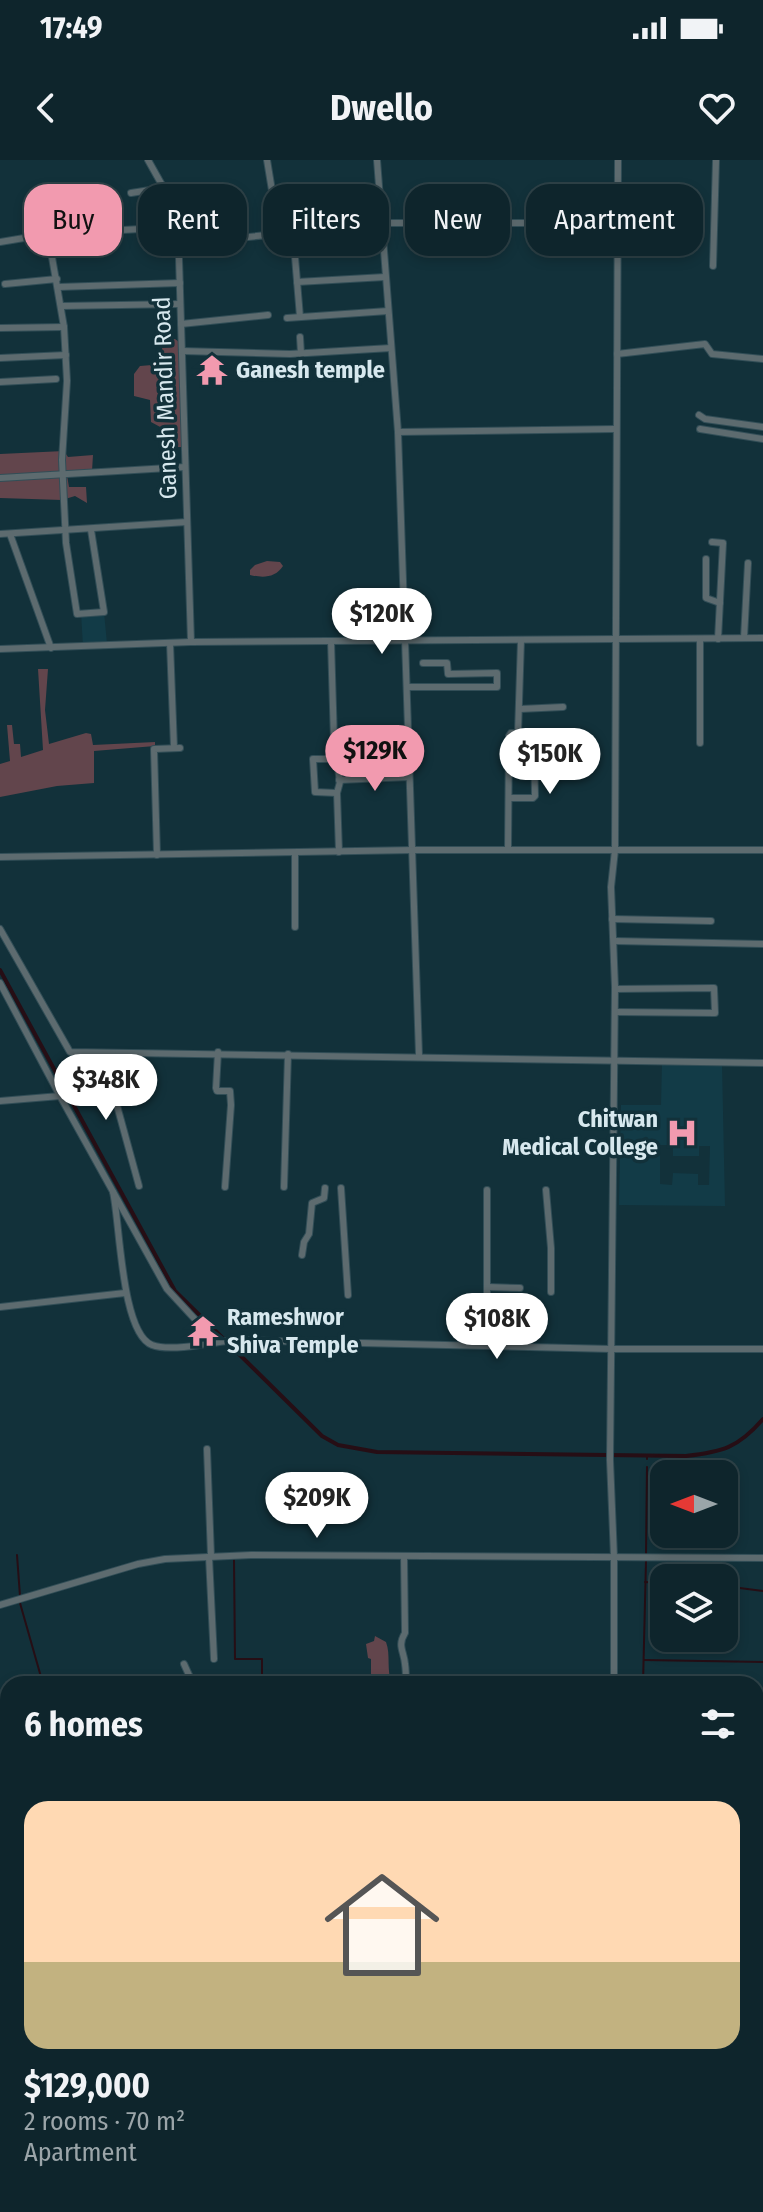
<!DOCTYPE html>
<html lang="en">
<head>
<meta charset="utf-8">
<style>
	body { margin:0; font-family:"Fira Sans Condensed",sans-serif; background:#172d34; color:#f1f3f6; height:100vh; display:flex; flex-direction:column; font-size:30px; white-space:nowrap }
	* { box-sizing:border-box; margin:0 }
	p { font-size:26px; color:#9ba5a9 }
	.icon { flex:none; width:44px; height:44px; fill:none; stroke:currentColor; stroke-width:2; stroke-linecap:round; stroke-linejoin:round }
	.map { position:relative; flex:1; overflow:hidden }
	.details { position:absolute; left:0px; top:1516px; width:764px; height:536px; display:flex; flex-direction:column; background:#0e252c; border-radius:24px 24px 0 0; box-shadow:0 4px 12px #0003,0 0 0 2px #2e4248 }
	.details>* { flex:none }
	.banner { position:absolute; left:24px; top:24px; width:716px; height:72px; display:flex; gap:16px }
	.needle { width:52px; rotate:270deg }
	.fabs { position:absolute; left:650px; top:1300px; display:grid; gap:16px }
	.fabs a { display:grid; place-items:center; width:88px; height:88px; border-radius:16px; background:#0e252c; box-shadow:0 4px 12px #0003,0 0 0 2px #2e4248; font-size:40px }
	.price { position:absolute; translate:-50% -68px; padding:0 18px; border-radius:28px; background:#fff; color:#222; font-size:26px; line-height:52px; filter:drop-shadow(0 2px 4px #0008) }
	.price::after { content:''; position:absolute; left:50%; top:48px; width:24px; height:18px; margin-left:-12px; background:inherit; clip-path:polygon(0 0,100% 0,50% 100%) }
	.price.active { background:#f29aaf; color:#111 }
	ul { padding:0; list-style:none }
	li { display:grid; align-content:center; gap:16px; height:424px; padding:0 24px }
	li+li { border-top:2px solid #2e4248 }
	li span { display:grid; place-items:center; height:248px; border-radius:24px; color:#555 }
	li>.icon { margin-inline-start:auto }
	span .icon { width:144px; height:144px; fill:#fffc; stroke-width:1 }
	li b { font-size:34px }
	h2 { display:flex; justify-content:space-between; align-items:center; height:96px; padding:0 24px; font-size:34px }
	.chip { padding:0 28px; border-radius:24px; background:#0e252c; box-shadow:0 4px 12px #0003,0 0 0 2px #2e4248; font-size:28px; line-height:72px }
	.chip.active { background:#f29aaf; color:#111 }
	.status { display:flex; justify-content:space-between; align-items:center; height:56px; padding:0 40px; background:#0e252c; direction:ltr }
	.status svg { height:22px; fill:currentColor }
	header { display:flex; justify-content:space-between; align-items:center; height:104px; padding:0 24px; background:#0e252c; font-size:36px; font-weight:700 }
	.map>svg:first-child { display:block }
	.built { fill:#123b47; fill-rule:evenodd }
	.green { fill:#62454c }
	.lines { fill:none; stroke-linecap:round; stroke-linejoin:round }
	.stream { stroke:#260e15; stroke-width:2 }
	.canal { stroke:#260e15; stroke-width:4 }
	.minor-casing { stroke:#324e57; stroke-width:8 }
	.minor { stroke:#5d6b6f; stroke-width:6 }
	.labels { text-anchor:middle; stroke-width:7; stroke-linejoin:round; paint-order:stroke }
	.poi-label { font-size:24px; font-weight:bold; fill:#d7e8ee; stroke:#12313a; text-anchor:start }
	.street-label { font-size:24px; fill:#d7e8ee; stroke:#12313a }
</style>
</head>
<body>
<div class="status"><b>17:49</b><svg viewBox="0 0 49 12"><path d="M0 12V9h3v3zM5 12V6h3v6zM10 12V3h3v9zM15 12V0h3v12zM26 1h20v11H26zM47 4h2v5h-2z"/></svg></div>
<header><svg class="icon" aria-label="back" viewBox="0 0 24 24"><path d="M15 5l-7 7 7 7"/></svg>Dwello<svg class="icon" aria-label="heart" viewBox="0 0 24 24"><path d="M12 20l-8-8c-3-5 5-10 8-4 3-6 11-1 8 4z"/></svg></header>
<div class="map">
<svg width="763" height="2052" viewBox="0 0 763 2052">
	<rect width="100%" height="100%" fill="#12313a"/>
	<g class="built">
		<polygon points="104,452 107,484 83,486 81,453"/>
		<path d="M662,902L722,904L725,1046L619,1045L621,945H661ZM660,985H673V996H699V986H710L709,1025H698V1014L673,1013L672,1025L660,1024Z"/>
	</g>
	<g class="green">
		<polygon points="175,179 179,182 182,287 174,287 162,268 151,262 150,240 134,236 134,214 140,206 152,205 163,195 162,188 166,181"/>
		<polygon points="64,291 68,297 93,295 92,311 67,315 69,327 86,327 87,343 75,336 62,340 0,338 0,294"/>
		<path d="M267,401L280,402L283,406C275,418 263,418 250,415V410L255,405Z"/>
		<polygon points="38,509 48,509 45,550 49,584 86,573 91,574 93,585 155,582 155,586 94,591 94,623 57,626 0,637 0,604 10,601 7,565 12,565 14,584 20,584 21,597 43,590"/>
		<path d="M375,1476L386,1482C391,1495 386,1510 392,1524H371V1499L368,1498L366,1484L374,1481Z"/>
	</g>
	<g class="lines">
		<g class="stream">
			<polyline points="647,1299 647,1296"/>
			<polyline points="17,1395 20,1436"/>
			<polyline points="646,1395 647,1307"/>
			<polyline points="234,1400 235,1499 262,1499 262,1524"/>
			<polyline points="645,1422 664,1423"/>
			<polyline points="724,1426 763,1431"/>
			<polyline points="20,1443 43,1524"/>
			<polyline points="644,1500 763,1502"/>
			<polyline points="643,1524 646,1401"/>
			<polyline points="756,1636 763,1636"/>
			<polyline points="361,2044 363,2052"/>
		</g>
		<g class="canal">
			<path d="M0,810L175,1131L322,1276L338,1285L377,1292L686,1296C722,1292 738,1288 763,1259"/>
			<polyline points="519,2044 528,2052"/>
			<polyline points="50,2052 52,2044"/>
		</g>
		<defs>
			<g id="minor">
				<polyline points="148,0 171,41 178,67 191,482"/>
				<polyline points="267,0 279,73"/>
				<polyline points="377,0 398,272 419,895"/>
				<polyline points="131,33 163,28"/>
				<polyline points="293,73 300,157"/>
				<polyline points="48,74 64,167 67,221 62,300 66,383 77,454 104,452 91,370"/>
				<polyline points="0,82 48,74 178,67"/>
				<polyline points="179,84 385,63 618,63"/>
				<polyline points="713,106 716,0"/>
				<polyline points="297,122 385,117"/>
				<polyline points="5,124 57,119"/>
				<polyline points="58,127 180,123"/>
				<polyline points="61,146 180,144"/>
				<polyline points="287,158 388,151"/>
				<polyline points="181,164 268,155"/>
				<polyline points="0,168 64,167"/>
				<polyline points="300,177 301,194"/>
				<polyline points="182,191 290,194 391,188"/>
				<polyline points="617,194 705,184 712,194 763,199"/>
				<polyline points="0,198 66,195"/>
				<polyline points="0,222 56,219"/>
				<polyline points="699,255 705,259 763,267"/>
				<polyline points="700,269 763,279"/>
				<polyline points="398,272 615,269"/>
				<polyline points="0,318 185,307"/>
				<polyline points="0,374 187,362"/>
				<polyline points="10,374 51,488"/>
				<polyline points="712,382 723,383 718,479"/>
				<polyline points="706,399 706,438 720,443"/>
				<polyline points="744,478 748,403"/>
				<polyline points="331,481 334,581 340,622 337,633 339,692"/>
				<polyline points="170,483 174,588"/>
				<polyline points="0,489 191,482 763,478"/>
				<polyline points="407,527 497,527 497,513 448,514 447,503 423,503"/>
				<polyline points="520,549 563,547"/>
				<polyline points="334,574 408,572"/>
				<polyline points="700,583 700,479"/>
				<polyline points="339,620 409,617"/>
				<polyline points="337,633 315,632 313,599 408,599"/>
				<polyline points="509,638 533,638 535,636 534,586"/>
				<polyline points="508,690 509,576 511,573 518,573 521,480"/>
				<polyline points="295,693 295,767"/>
				<polyline points="157,695 154,589 180,588"/>
				<polyline points="0,697 414,690 763,690"/>
				<polyline points="612,759 711,761"/>
				<polyline points="0,769 70,892 763,903"/>
				<polyline points="614,781 763,784"/>
				<polyline points="0,823 60,936"/>
				<polyline points="615,852 715,853 714,828 615,829"/>
				<polyline points="218,892 216,928 217,931 230,931 231,945 225,1027"/>
				<polyline points="113,893 116,942 139,1026"/>
				<polyline points="0,941 60,936 167,1129 216,1182"/>
				<polyline points="284,1027 288,894"/>
				<polyline points="341,1028 348,1135"/>
				<polyline points="546,1030 551,1088 551,1132"/>
				<path d="M113,1032C120,1062 121,1173 152,1185C170,1192 212,1183 232,1180L612,1189H763"/>
				<polyline points="302,1095 304,1082 309,1074 312,1043 324,1038 325,1028"/>
				<polyline points="487,1127 520,1128"/>
				<polyline points="0,1147 125,1133"/>
				<polyline points="487,1157 487,1030"/>
				<polyline points="207,1289 211,1396"/>
				<path d="M404,1396L405,1473C397,1486 404,1491 405,1504C406,1510 406,1517 406,1524"/>
				<polyline points="209,1397 214,1499"/>
				<polyline points="0,1445 138,1404 165,1399 251,1395 763,1398"/>
				<polyline points="184,1504 193,1524"/>
				<polyline points="614,1524 614,1397 610,1300 615,827 611,727 615,690 618,0"/>
				<polyline points="0,1600 3,1600 8,1632"/>
				<polyline points="756,1605 763,1605"/>
				<polyline points="0,1665 8,1665"/>
				<polyline points="756,1812 763,1812"/>
				<polyline points="0,1842 8,1841"/>
				<polyline points="0,1898 8,1900"/>
				<polyline points="0,1917 8,1916"/>
				<polyline points="0,2000 2,2010 8,2013"/>
				<polyline points="756,2018 763,2018"/>
				<polyline points="530,2044 540,2052"/>
				<polyline points="46,2052 48,2044"/>
				<polyline points="616,2052 616,2044"/>
			</g>
		</defs>
		<use href="#minor" class="minor-casing"/>
		<use href="#minor" class="minor"/>
	</g>
	<defs>
		<symbol id="temple-bare" viewBox="-9 -9 18 18"><path d="M0-6L5-2H3V0L6.5 2.5H4V6H1.5V3h-3V6H-4V2.5H-6.5L-3 0V-2H-5Z" fill="#f29aaf" stroke="#12313a" stroke-width="2.5" paint-order="stroke"/></symbol>
		<symbol id="hospital-bare" viewBox="-9 -9 18 18"><path d="M-5-5h3v3.5h4V-5h3V5h-3V1.5h-4V5h-3Z" fill="#f29aaf" stroke="#12313a" stroke-width="2.5" paint-order="stroke"/></symbol>
	</defs>
	<g fill-rule="evenodd">
		<use href="#temple-bare" x="190" y="188" width="44" height="44"/>
		<use href="#hospital-bare" x="660" y="951" width="44" height="44"/>
		<use href="#temple-bare" x="181" y="1149" width="44" height="44"/>
	</g>
	<g class="labels">
		<g class="poi-label">
			<text x="236" y="218">Ganesh temple</text>
			<text x="658" y="967" text-anchor="end">Chitwan<tspan x="658" dy="28">Medical College</tspan></text>
			<text x="227" y="1165">Rameshwor<tspan x="227" dy="28">Shiva Temple</tspan></text>
		</g>
		<g class="street-label">
			<text transform="translate(165 238) rotate(-92)" y="8">Ganesh Mandir Road</text>
		</g>
	</g>
</svg>
<div class="fabs">
<a><svg class="needle" viewBox="-14 -14 28 28"><path d="M0-13l5 13h-10z" fill="#e53935"/><path d="M0 13l5-13h-10z" fill="#9ba5a9"/></svg></a>
<a><svg class="icon" aria-label="layers" viewBox="0 0 24 24"><path d="M12 4l9 5-9 5-9-5zM3 14l9 5 9-5"/></svg></a>
</div>
<b class="price" style="left:382px;top:496px">$120K</b>
<b class="price active" style="left:375px;top:633px">$129K</b>
<b class="price" style="left:550px;top:636px">$150K</b>
<b class="price" style="left:106px;top:962px">$348K</b>
<b class="price" style="left:497px;top:1201px">$108K</b>
<b class="price" style="left:317px;top:1380px">$209K</b>
<div class="banner">
<a class="chip active">Buy</a>
<a class="chip">Rent</a>
<a class="chip">Filters</a>
<a class="chip">New</a>
<a class="chip">Apartment</a>
</div>
<section class="details">
<h2>6 homes<svg class="icon" aria-label="filters" viewBox="0 0 24 24"><path d="M4 7h16M4 17h16"/><circle cx="9" cy="7" r="2"/><circle cx="15" cy="17" r="2"/></svg></h2>
<ul>
<li><span style="background:linear-gradient(#ffd9b3 65%,#c2b280 0)"><svg class="icon" aria-label="home" viewBox="0 0 24 24"><path d="M3 11l9-7 9 7M6 9v11h12V9"/></svg></span><div><b>$129,000</b><p>2 rooms · 70 m²</p><p>Apartment</p></div></li>
</ul>
</section>
</div>
</body>
</html>
